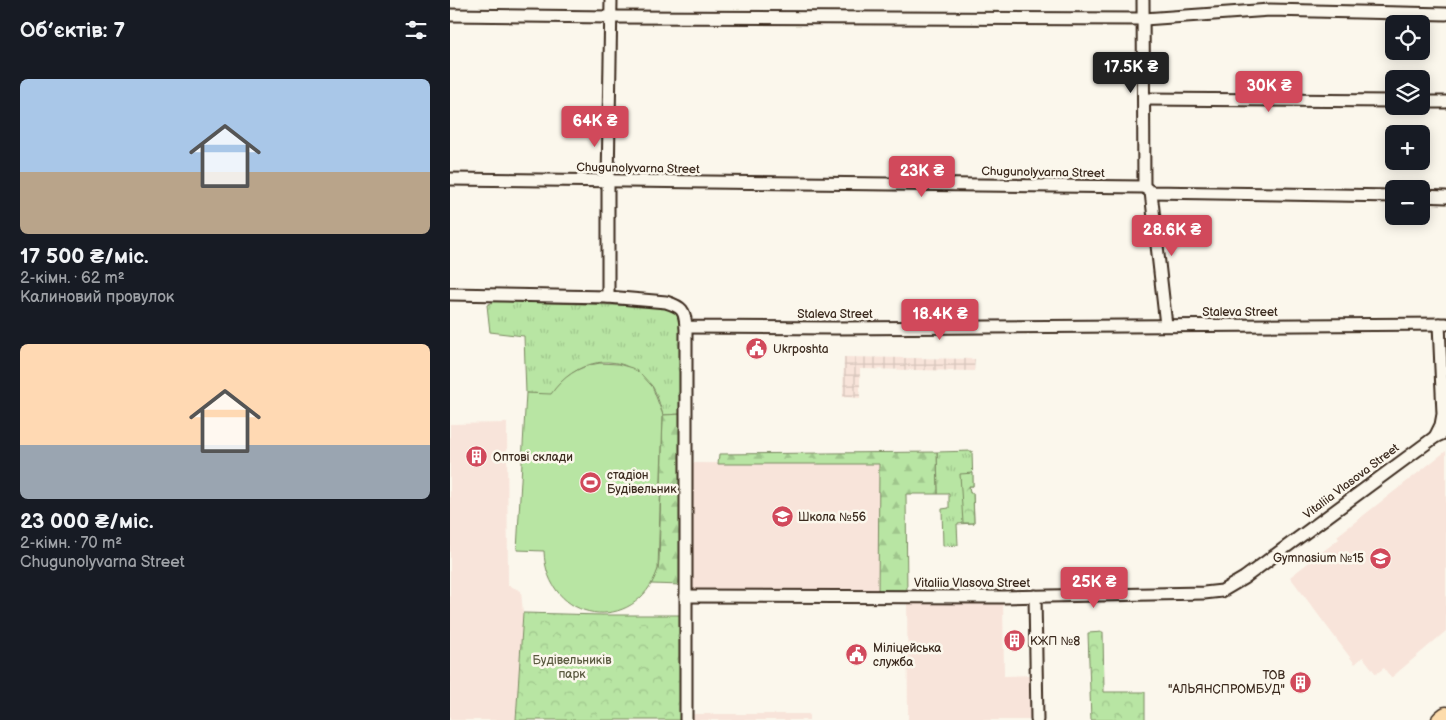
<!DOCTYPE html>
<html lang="uk">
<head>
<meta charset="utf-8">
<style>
	body { margin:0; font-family:"Balsamiq Sans",sans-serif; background:#20242c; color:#f1f3f6; height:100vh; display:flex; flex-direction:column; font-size:19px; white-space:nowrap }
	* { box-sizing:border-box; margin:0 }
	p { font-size:16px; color:#9ea1a6 }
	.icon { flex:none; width:28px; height:28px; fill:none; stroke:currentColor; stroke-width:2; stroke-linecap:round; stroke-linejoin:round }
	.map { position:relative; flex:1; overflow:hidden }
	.drawer { display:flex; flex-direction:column; background:#171b24; width:450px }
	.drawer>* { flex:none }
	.buttons { position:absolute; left:935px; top:15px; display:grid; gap:10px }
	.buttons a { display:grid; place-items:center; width:45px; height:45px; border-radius:8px; background:#171b24; box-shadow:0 2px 12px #0003; font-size:25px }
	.price { position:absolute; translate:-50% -42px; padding:0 11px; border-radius:5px; background:#d1495b; color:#fff; font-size:16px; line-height:32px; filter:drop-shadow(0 1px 2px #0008) }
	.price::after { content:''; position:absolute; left:50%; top:30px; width:15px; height:11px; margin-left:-8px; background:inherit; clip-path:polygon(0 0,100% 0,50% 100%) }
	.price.current { background:#222; color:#fff }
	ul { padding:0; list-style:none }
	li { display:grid; align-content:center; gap:10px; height:265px; padding:0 20px }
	li span { display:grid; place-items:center; height:155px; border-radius:8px; color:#555 }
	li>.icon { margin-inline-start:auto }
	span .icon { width:90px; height:90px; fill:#fffc; stroke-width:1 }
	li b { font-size:21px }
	h2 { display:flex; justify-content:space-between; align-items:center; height:60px; padding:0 20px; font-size:21px }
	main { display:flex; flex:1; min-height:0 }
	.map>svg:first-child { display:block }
	.built { fill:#f8e4da }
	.industrial { fill:url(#industrial-grid) }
	.grass { fill:url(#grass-tufts); stroke:#7a8860 }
	.forest { fill:url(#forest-firs); stroke:#7a8860 }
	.park { fill:url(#park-crowns); stroke:#7a8860 }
	.pitch { fill:#b8e5a3; stroke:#7a8860 }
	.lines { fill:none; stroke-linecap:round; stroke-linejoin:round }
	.minor-casing { stroke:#3b2a1e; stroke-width:15 }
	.primary-casing { stroke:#3b2a1e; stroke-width:21 }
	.minor { stroke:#fbf7ec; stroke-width:11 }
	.primary { stroke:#fddcac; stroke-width:18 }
	.labels { text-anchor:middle; stroke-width:5; stroke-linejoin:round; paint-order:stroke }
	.street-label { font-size:12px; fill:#3b2a1e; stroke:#fbf7ec }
	.poi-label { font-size:12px; fill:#3b2a1e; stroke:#fbf7ec; text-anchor:start }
	.park-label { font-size:12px; fill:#5a593f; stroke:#fbf7ec }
</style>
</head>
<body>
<main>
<section class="drawer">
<h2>Об’єктів: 7<svg class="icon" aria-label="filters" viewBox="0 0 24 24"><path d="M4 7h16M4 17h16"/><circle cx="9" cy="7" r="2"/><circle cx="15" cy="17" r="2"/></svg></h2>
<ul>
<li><span style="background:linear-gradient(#a9c7e8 60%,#b9a48a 0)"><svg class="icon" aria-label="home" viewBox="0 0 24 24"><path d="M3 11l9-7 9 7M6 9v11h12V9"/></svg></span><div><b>17 500 ₴/міс.</b><p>2-кімн. · 62 m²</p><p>Калиновий провулок</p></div></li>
<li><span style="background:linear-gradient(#ffd9b3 65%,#9aa5b1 0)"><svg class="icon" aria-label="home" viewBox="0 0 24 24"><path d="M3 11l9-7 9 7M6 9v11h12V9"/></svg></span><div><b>23 000 ₴/міс.</b><p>2-кімн. · 70 m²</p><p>Chugunolyvarna Street</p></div></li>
</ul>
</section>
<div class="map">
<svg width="996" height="720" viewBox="0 0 996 720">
	<defs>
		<pattern id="industrial-grid" width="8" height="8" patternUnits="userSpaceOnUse" patternTransform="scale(1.25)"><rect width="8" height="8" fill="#f8e4da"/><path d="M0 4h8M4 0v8" fill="none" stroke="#d6c4bb"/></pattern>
		<pattern id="grass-tufts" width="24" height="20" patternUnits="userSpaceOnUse" patternTransform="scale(1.25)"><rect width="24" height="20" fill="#b8e5a3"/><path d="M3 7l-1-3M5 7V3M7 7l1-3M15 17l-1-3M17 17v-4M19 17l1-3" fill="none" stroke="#9fc58c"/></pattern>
		<pattern id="forest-firs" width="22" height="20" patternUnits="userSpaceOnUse" patternTransform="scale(1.25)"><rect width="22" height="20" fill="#b8e5a3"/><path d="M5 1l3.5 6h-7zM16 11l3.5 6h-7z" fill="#9fc58c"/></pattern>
		<pattern id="park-crowns" width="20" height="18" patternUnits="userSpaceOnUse" patternTransform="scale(1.25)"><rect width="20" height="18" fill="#b8e5a3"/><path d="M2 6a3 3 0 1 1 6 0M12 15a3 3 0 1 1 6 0" fill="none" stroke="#9fc58c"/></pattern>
	</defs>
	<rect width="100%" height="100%" fill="#fbf7ec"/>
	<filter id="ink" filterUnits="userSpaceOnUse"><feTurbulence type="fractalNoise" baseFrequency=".02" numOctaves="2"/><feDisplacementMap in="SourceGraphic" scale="10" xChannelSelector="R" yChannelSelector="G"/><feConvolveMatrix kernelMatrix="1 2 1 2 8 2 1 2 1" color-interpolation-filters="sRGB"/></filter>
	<g filter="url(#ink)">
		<g class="built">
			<polygon points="57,423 58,585 71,591 73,613 66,720 0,720 0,424"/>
			<polygon points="996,451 996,631 941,678 934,668 926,674 913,657 905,664 840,577 889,539 887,536"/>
			<polygon points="236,463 429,464 428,597 236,596"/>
			<polygon points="457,596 553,597 554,676 586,675 587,720 458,720"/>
			<rect x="236" y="714" width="123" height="6"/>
		</g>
		<polygon class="industrial" points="394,357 525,359 524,371 410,369 410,398 393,397"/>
		<g class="grass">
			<path d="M45,301L219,307L232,316V414L213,415C210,406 207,393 202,386C199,382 193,379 190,376C185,373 180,367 174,365C145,355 117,371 101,395L76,393L74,336L40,332L37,305Z"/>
			<polygon points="522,451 523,486 519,486 520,493 523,493 524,523 507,524 508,545 493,546 492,509 499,508 499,494 488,494 487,452"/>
		</g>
		<g class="forest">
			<polygon points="232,414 231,585 201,584 208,569 209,560 213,415"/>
			<polygon points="487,452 488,494 456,494 457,596 428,597 429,464 268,464 269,454"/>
		</g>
		<g class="park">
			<polygon points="523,473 523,486 519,486 520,493 523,493 524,523 513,523 510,474"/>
			<polygon points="73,613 152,615 236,615 236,720 66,720"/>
			<polygon points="653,632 654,692 695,692 695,720 641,720 638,633"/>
		</g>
		<path class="pitch" d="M150,363L168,364L182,368L190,373L202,386L213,415L208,569C186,636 96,624 94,551L67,550L76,393L101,394C113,377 128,366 150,363Z"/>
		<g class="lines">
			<defs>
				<g id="minor">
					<polyline points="693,0 694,187"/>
					<polyline points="0,15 161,17 694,19 820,10 996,14"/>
					<polyline points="694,99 944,101"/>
					<polyline points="971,102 996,102"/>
					<polyline points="0,179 694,187 701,192 944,196"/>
					<polyline points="701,192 716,325"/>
					<polyline points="971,196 996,197"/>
					<path d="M0,294L158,297L216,302C232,307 235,310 236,327L386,328L996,324"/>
					<polyline points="158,297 158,182 161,0"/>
					<polyline points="985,437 991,425 993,414 989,324"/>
					<polyline points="236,596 553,597 754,593 772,591 794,578 985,437 996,432"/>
					<polyline points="585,596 587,720"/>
					<polyline points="236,720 236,327"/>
				</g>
				<polyline id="primary" points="991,720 996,716"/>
			</defs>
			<use href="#minor" class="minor-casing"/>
			<use href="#primary" class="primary-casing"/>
			<use href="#minor" class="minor"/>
			<use href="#primary" class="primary"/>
		</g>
	</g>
	<defs>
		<symbol id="civic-disc" viewBox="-11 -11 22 22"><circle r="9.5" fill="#d1495b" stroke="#fbf7ec"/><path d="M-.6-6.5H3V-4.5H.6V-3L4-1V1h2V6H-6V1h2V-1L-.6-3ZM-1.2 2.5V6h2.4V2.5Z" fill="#fff"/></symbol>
		<symbol id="building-disc" viewBox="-11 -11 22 22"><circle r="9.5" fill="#d1495b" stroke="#fbf7ec"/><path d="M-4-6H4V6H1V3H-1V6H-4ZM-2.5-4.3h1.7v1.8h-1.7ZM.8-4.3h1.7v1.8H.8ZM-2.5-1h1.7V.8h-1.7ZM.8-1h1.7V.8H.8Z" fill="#fff"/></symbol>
		<symbol id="stadium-disc" viewBox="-11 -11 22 22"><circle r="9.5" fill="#d1495b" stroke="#fbf7ec"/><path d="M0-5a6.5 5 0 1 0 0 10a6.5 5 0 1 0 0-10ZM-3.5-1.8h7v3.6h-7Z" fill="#fff"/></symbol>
		<symbol id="school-disc" viewBox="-11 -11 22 22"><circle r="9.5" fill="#d1495b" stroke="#fbf7ec"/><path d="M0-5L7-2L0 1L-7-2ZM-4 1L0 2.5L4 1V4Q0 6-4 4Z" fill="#fff"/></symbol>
	</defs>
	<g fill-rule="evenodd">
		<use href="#civic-disc" x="294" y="336" width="25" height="25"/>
		<use href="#building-disc" x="14" y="444" width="25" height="25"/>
		<use href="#stadium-disc" x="128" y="470" width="25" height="25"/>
		<use href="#school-disc" x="320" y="504" width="25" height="25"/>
		<use href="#school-disc" x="918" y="546" width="25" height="25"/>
		<use href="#building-disc" x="552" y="628" width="25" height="25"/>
		<use href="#civic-disc" x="394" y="642" width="25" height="25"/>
		<use href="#building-disc" x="838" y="670" width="25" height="25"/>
	</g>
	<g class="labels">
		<g class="street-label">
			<text transform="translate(188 168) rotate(1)" y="4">Chugunolyvarna Street</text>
			<text transform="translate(593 172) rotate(1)" y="4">Chugunolyvarna Street</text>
			<text x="790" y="316">Staleva Street</text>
			<text x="385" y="318">Staleva Street</text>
			<text transform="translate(901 481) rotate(-37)" y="4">Vitaliia Vlasova Street</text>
			<text x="522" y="587">Vitaliia Vlasova Street</text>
		</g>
		<g class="poi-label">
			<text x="323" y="353">Ukrposhta</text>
			<text x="43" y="461">Оптові склади</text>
			<text x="157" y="479">стадіон<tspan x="157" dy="14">Будівельник</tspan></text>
			<text x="348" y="521">Школа №56</text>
			<text x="914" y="562" text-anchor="end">Gymnasium №15</text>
			<text x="580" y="645">КЖП №8</text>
			<text x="423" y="652">Міліцейська<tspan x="423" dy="14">служба</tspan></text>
			<text x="835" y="679" text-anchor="end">ТОВ<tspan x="835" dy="14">"АЛЬЯНСПРОМБУД"</tspan></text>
		</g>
		<g class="park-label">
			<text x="122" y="664">Будівельників<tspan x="122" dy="14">парк</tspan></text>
		</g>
	</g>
</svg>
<div class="buttons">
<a><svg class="icon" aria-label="locate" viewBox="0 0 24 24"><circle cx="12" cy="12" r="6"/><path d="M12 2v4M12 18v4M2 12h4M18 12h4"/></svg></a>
<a><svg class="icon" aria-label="layers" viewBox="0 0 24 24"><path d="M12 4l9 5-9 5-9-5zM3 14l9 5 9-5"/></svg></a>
<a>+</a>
<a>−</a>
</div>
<b class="price current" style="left:681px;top:94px">17.5K ₴</b>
<b class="price" style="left:819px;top:113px">30K ₴</b>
<b class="price" style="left:145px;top:148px">64K ₴</b>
<b class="price" style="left:472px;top:198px">23K ₴</b>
<b class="price" style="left:722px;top:257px">28.6K ₴</b>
<b class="price" style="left:490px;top:341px">18.4K ₴</b>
<b class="price" style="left:644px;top:609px">25K ₴</b>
</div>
</main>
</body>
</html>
